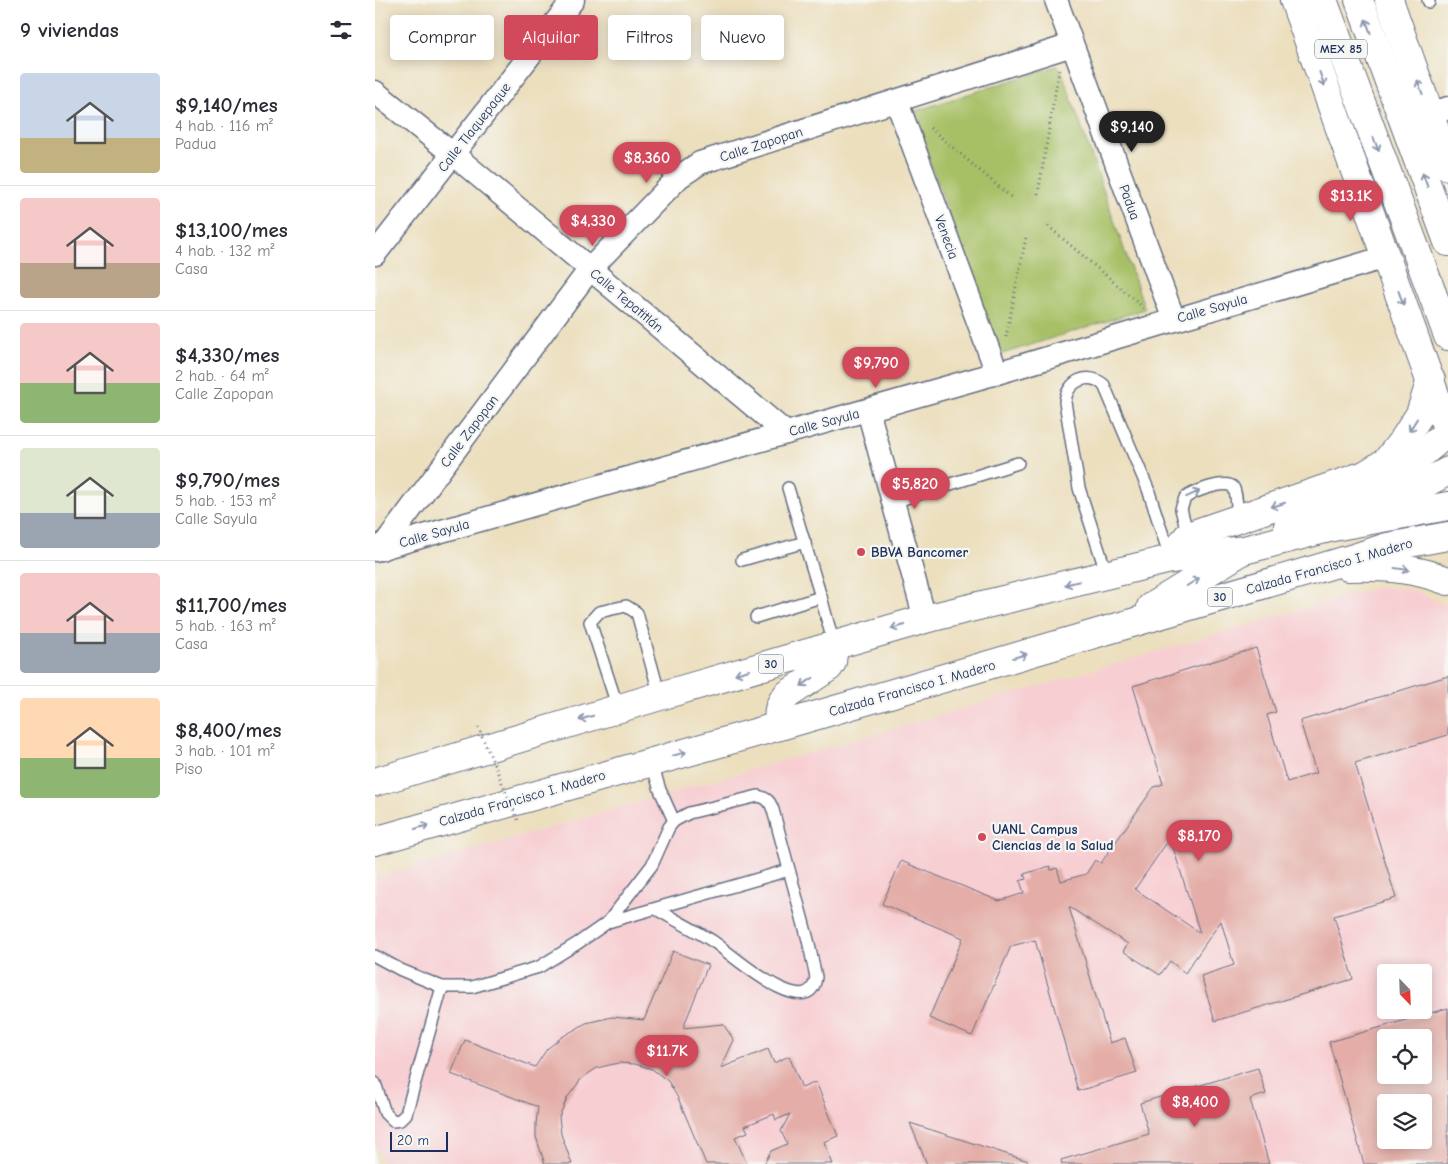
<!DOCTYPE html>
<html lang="es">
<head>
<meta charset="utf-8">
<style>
	body { margin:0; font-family:"Comic Neue",sans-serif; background:#f2f2f3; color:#2b2b33; height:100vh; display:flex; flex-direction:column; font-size:19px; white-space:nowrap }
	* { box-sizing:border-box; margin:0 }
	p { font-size:16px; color:#7c7c81 }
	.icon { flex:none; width:28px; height:28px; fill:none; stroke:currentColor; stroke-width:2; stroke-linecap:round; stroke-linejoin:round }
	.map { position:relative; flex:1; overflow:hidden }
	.drawer { display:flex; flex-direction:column; background:#fff; width:375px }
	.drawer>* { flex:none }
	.top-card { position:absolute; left:15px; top:15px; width:475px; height:45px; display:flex; gap:10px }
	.needle { width:32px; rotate:157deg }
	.controls { position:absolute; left:1002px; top:964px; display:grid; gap:10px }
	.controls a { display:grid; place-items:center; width:55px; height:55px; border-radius:5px; background:#fff; box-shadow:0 2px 12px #0003; font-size:25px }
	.scale { position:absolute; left:15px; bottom:12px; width:58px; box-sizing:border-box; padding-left:5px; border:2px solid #1b2f5e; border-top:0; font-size:14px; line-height:18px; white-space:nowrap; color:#1b2f5e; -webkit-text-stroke:4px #f6f6f2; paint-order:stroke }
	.price { position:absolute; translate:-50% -42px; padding:0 11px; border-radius:18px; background:#d1495b; color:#fff; font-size:16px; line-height:32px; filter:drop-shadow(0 1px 2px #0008) }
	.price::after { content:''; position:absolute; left:50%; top:30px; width:15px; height:11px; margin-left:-8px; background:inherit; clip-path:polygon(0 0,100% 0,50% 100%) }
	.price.active { background:#222; color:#fff }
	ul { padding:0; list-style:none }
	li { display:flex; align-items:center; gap:15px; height:125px; padding:0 20px }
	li+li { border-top:1px solid #e1e1e2 }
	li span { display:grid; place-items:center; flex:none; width:140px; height:100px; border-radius:5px; color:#555 }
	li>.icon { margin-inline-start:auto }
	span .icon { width:60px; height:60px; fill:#fffc; stroke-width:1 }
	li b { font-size:21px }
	h2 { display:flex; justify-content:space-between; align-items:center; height:60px; padding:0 20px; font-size:21px }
	.pill { padding:0 18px; border-radius:5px; background:#fff; box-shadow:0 2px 12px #0003; font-size:18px; line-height:45px }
	.pill.active { background:#d1495b; color:#fff }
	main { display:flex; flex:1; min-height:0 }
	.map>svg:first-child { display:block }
	.built { fill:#f7cfd3; fill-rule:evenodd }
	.green { fill:#a7c065; stroke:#617862 }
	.building { fill:#e4ada7; fill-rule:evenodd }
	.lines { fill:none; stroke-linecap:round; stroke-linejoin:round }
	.lane-casing { stroke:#646d80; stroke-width:14 }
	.street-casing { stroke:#646d80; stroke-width:25 }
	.secondary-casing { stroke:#646d80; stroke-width:30 }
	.primary-casing { stroke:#646d80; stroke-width:30 }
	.highway-casing { stroke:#646d80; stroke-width:30 }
	.path { stroke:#646d80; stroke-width:3; stroke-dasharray:1 4; stroke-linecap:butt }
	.lane { stroke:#fff; stroke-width:11 }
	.street { stroke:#fff; stroke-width:22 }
	.secondary { stroke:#fff; stroke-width:28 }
	.primary { stroke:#fff; stroke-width:28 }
	.highway { stroke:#fff; stroke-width:28 }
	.path-bridge { stroke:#646d80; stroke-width:3; stroke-dasharray:1 4; stroke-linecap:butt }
	.oneway { stroke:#8d97ae }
	.poi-dot { fill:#d1495b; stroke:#f6f6f2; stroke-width:2 }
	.labels { text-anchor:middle; stroke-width:4.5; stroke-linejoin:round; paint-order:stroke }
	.shield { fill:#f6f6f2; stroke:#5d6b8a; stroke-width:1 }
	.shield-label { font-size:12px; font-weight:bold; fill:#1b2f5e }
	.street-label { font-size:14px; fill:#1b2f5e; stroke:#f6f6f2 }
	.poi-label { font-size:14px; font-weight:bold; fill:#1b2f5e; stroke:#f6f6f2; text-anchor:start }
</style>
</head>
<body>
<main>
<section class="drawer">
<h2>9 viviendas<svg class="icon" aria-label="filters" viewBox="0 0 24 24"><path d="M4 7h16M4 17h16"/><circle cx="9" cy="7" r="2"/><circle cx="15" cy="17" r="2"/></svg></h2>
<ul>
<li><span style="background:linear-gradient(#c9d6e8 65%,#c2b280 0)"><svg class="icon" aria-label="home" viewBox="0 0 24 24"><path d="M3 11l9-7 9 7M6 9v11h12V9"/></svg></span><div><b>$9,140/mes</b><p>4 hab. · 116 m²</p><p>Padua</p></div></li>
<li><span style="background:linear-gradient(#f6c9c9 65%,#b9a48a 0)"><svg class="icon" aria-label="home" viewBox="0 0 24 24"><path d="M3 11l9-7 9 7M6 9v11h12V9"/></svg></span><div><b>$13,100/mes</b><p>4 hab. · 132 m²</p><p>Casa</p></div></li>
<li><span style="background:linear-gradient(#f6c9c9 60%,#8fb573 0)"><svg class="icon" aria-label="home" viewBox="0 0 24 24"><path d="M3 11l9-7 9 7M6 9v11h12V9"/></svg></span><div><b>$4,330/mes</b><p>2 hab. · 64 m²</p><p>Calle Zapopan</p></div></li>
<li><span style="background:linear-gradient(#dfe7d0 65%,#9aa5b1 0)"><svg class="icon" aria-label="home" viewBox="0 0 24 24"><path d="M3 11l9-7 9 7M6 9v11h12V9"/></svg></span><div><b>$9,790/mes</b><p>5 hab. · 153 m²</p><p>Calle Sayula</p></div></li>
<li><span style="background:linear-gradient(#f6c9c9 60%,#9aa5b1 0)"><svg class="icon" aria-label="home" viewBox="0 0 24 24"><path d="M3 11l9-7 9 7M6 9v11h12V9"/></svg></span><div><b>$11,700/mes</b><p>5 hab. · 163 m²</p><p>Casa</p></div></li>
<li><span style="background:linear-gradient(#ffd9b3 60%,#8fb573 0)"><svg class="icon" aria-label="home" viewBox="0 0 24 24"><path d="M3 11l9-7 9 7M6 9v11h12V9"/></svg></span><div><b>$8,400/mes</b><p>3 hab. · 101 m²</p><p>Piso</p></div></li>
</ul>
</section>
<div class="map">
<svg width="1073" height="1164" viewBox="0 0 1073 1164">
	<rect width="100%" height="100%" fill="#f6f6f2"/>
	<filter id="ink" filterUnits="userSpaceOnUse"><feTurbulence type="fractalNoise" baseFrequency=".02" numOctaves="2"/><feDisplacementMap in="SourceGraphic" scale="10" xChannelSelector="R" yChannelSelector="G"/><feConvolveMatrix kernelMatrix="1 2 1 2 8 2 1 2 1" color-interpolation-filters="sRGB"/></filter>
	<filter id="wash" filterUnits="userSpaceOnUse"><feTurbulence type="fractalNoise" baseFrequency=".0096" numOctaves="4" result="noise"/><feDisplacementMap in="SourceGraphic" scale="20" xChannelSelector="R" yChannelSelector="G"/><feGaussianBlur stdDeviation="1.12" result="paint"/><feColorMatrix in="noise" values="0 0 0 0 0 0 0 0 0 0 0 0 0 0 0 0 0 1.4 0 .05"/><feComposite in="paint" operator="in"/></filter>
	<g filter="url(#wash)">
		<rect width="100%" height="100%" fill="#ecdfbe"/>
		<path class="built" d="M1006,586L1038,590L1073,606V1164H8L0,1143V878L497,735ZM1011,972H1049V1010H1011ZM1011,1038H1049V1075H1011ZM1011,1102H1049V1140H1011Z"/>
		<polygon class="green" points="682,66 686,69 770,309 627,354 624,351 537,113 543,110"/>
		<g id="blocks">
			<g class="building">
				<path d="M881,648L901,712L892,715L912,782L941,773L925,721L1073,676V735L980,763L1021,898L959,916L978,979L840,1021L826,976L859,965L846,921L810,973L795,961L785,975L748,951L753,944L694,907L735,1043L750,1038L762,1073L703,1091L660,940L636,946L597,1036L554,1018L588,938L507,904L526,861L624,901L649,893L645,881L651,879L649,874L675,866L676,870L682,868L686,881L711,874L720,860L726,863L779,787L788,784L758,686ZM795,838L825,933L760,889Z"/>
				<polygon points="298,951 333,965 308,1028 348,1024 359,1040 346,1068 393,1049 399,1063 414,1056 427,1088 441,1082 463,1136 449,1142 458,1164 389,1164 396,1151 412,1144 406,1131 415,1114 401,1120 399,1114 370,1126 373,1132 360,1137 372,1164 331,1164 303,1098 293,1081 277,1069 260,1064 243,1063 222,1068 207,1078 192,1098 184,1117 186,1134 197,1164 170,1164 161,1137 161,1124 163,1107 76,1074 90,1040 160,1067 172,1049 187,1037 211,1023 237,1017 269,1020"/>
				<path d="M1073,1008V1164H989L954,1042ZM1011,1038H1049V1075H1011ZM1011,1102H1049V1140H1011Z"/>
				<polygon points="883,1068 891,1094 875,1099 894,1164 687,1164 686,1160 774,1134 765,1103"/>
				<polygon points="535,1123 653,1161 652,1164 552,1164"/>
			</g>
		</g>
	</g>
	<g filter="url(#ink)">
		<use href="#blocks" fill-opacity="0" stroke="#646d80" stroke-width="1"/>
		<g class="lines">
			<defs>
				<g id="lane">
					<polyline points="1053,0 1054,2"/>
					<polyline points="413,488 446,597 459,645"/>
					<polyline points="518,502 643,463"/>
					<path d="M813,536L806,509L810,498C818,492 850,479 858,487C862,492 862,511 863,518"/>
					<polyline points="367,560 430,542"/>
					<path d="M732,575L704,488L690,402C692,381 713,371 729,385L773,489L795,557"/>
					<polyline points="381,617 446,597"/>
					<polyline points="243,708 215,622 224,612 251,606 262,613 285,696"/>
					<polyline points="276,761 285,790 299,821"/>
					<polyline points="233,922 414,870"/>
					<path d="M0,956L26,970L67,987H97L164,967L203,943L233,922L277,865L294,827L299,821L314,813L383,796C392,798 395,801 398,810L433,940L441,977C435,1026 354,952 339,942C320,930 300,920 281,909"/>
					<polyline points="0,1083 10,1113 18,1121 25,1120 31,1114 67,987"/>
				</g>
				<g id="street">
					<polyline points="681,0 799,320"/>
					<polyline points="0,92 79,155 411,433"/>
					<polyline points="522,102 622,373"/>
					<polyline points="1055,115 1073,108"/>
					<polyline points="0,254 198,0"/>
					<polyline points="493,410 550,619"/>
					<polyline points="6,549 215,269 304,177 325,163 697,45"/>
					<polyline points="0,550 622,373 1011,257"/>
				</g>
				<g id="secondary">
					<polyline points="919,0 1073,431"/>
					<polyline points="1014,0 1073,166"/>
				</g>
				<g id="primary">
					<polyline points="999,509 1023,498 1073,471"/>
					<polyline points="913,526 958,505 995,491 1015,480 1073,432"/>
					<polyline points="796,559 813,536 990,475 1011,462 1029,439 1045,414 1056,380"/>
					<path d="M973,567C1008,566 1040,568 1073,581"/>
					<polyline points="776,607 862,554"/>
					<path d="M405,726C402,713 403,705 412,695L454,667L457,662L459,645"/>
					<polyline points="0,782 285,696 550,619 796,559 869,550 958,527 1073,506"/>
					<polyline points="0,841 429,719 979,558 1012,547 1073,536"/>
				</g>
				<g id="highway">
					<polyline points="948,0 1073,336"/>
					<polyline points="984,0 1073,242"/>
				</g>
			</defs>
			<use href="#lane" class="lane-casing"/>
			<use href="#street" class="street-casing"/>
			<use href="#secondary" class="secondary-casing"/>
			<use href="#primary" class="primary-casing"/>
			<use href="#highway" class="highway-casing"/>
			<g class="path">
				<polyline points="555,128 638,199"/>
				<polyline points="663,194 684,70"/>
				<polyline points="673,226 770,309"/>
				<polyline points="631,337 651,237"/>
			</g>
			<use href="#lane" class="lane"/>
			<use href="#street" class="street"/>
			<use href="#secondary" class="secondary"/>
			<use href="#primary" class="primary"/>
			<use href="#highway" class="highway"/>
			<polyline class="path-bridge" points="103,727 143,820"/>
		</g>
		<defs><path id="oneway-shaft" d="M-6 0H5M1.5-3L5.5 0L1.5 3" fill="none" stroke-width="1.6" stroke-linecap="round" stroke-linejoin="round" transform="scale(1.25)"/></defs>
		<g class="oneway">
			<use href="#oneway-shaft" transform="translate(993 26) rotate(-110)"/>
			<use href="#oneway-shaft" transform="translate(947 79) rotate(70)"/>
			<use href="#oneway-shaft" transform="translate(1045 87) rotate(-110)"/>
			<use href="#oneway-shaft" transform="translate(1001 144) rotate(69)"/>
			<use href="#oneway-shaft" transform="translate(1050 180) rotate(-110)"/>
			<use href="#oneway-shaft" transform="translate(1026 298) rotate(70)"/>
			<use href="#oneway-shaft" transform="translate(1038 425) rotate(122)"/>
			<use href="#oneway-shaft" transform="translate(818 494) rotate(-24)"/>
			<use href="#oneway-shaft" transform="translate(903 505) rotate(162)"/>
			<use href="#oneway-shaft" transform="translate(1027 569) rotate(8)"/>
			<use href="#oneway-shaft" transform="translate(818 582) rotate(-32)"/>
			<use href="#oneway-shaft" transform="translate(697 583) rotate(166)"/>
			<use href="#oneway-shaft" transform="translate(523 627) rotate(164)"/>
			<use href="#oneway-shaft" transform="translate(645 656) rotate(-16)"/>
			<use href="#oneway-shaft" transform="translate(367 672) rotate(164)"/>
			<use href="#oneway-shaft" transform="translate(432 682) rotate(147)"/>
			<use href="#oneway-shaft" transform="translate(211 718) rotate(163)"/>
			<use href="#oneway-shaft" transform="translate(304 754) rotate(-15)"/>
			<use href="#oneway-shaft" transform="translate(47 827) rotate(-16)"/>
		</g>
	</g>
	<g class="poi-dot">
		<circle cx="486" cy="552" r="5"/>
		<circle cx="607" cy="837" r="5"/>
	</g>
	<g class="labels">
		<g class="shield">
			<rect x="940" y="39.5" width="52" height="19" rx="4"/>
			<rect x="832.5" y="587.5" width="25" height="19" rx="4"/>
			<rect x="383.5" y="654.5" width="25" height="19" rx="4"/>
		</g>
		<g class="shield-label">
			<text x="966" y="53">MEX 85</text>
			<text x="845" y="601">30</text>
			<text x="396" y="668">30</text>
		</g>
		<g class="street-label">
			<text transform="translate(99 127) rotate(-52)" y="5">Calle Tlaquepaque</text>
			<text transform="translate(386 144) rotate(-18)" y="5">Calle Zapopan</text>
			<text transform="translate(755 202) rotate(70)" y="5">Padua</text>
			<text transform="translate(572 237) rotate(70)" y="5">Venecia</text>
			<text transform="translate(252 300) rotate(40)" y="5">Calle Tepatitlán</text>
			<text transform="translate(837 308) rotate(-16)" y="5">Calle Sayula</text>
			<text transform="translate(449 422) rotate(-15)" y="5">Calle Sayula</text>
			<text transform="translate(94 431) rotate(-53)" y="5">Calle Zapopan</text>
			<text transform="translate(59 533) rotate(-16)" y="5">Calle Sayula</text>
			<text transform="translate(954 566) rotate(-16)" y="5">Calzada Francisco I. Madero</text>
			<text transform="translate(537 688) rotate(-16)" y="5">Calzada Francisco I. Madero</text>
			<text transform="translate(147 798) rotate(-16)" y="5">Calzada Francisco I. Madero</text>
		</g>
		<g class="poi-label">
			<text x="496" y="557">BBVA Bancomer</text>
			<text x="617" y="834">UANL Campus<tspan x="617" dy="16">Ciencias de la Salud</tspan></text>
		</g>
	</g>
</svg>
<div class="controls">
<a><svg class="needle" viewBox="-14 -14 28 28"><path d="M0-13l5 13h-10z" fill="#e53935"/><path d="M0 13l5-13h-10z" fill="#7c7c81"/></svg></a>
<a><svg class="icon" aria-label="locate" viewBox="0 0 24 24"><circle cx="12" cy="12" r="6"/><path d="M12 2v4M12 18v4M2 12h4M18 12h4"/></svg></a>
<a><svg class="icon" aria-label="layers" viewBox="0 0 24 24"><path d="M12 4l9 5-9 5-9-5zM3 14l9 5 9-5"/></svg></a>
</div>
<div class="scale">20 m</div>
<b class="price active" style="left:757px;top:153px">$9,140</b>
<b class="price" style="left:272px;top:184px">$8,360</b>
<b class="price" style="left:976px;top:222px">$13.1K</b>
<b class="price" style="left:218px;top:247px">$4,330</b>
<b class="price" style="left:501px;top:389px">$9,790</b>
<b class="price" style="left:540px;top:510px">$5,820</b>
<b class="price" style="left:824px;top:862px">$8,170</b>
<b class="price" style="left:292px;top:1077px">$11.7K</b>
<b class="price" style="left:820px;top:1128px">$8,400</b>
<div class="top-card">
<a class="pill">Comprar</a>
<a class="pill active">Alquilar</a>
<a class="pill">Filtros</a>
<a class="pill">Nuevo</a>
</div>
</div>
</main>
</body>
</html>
